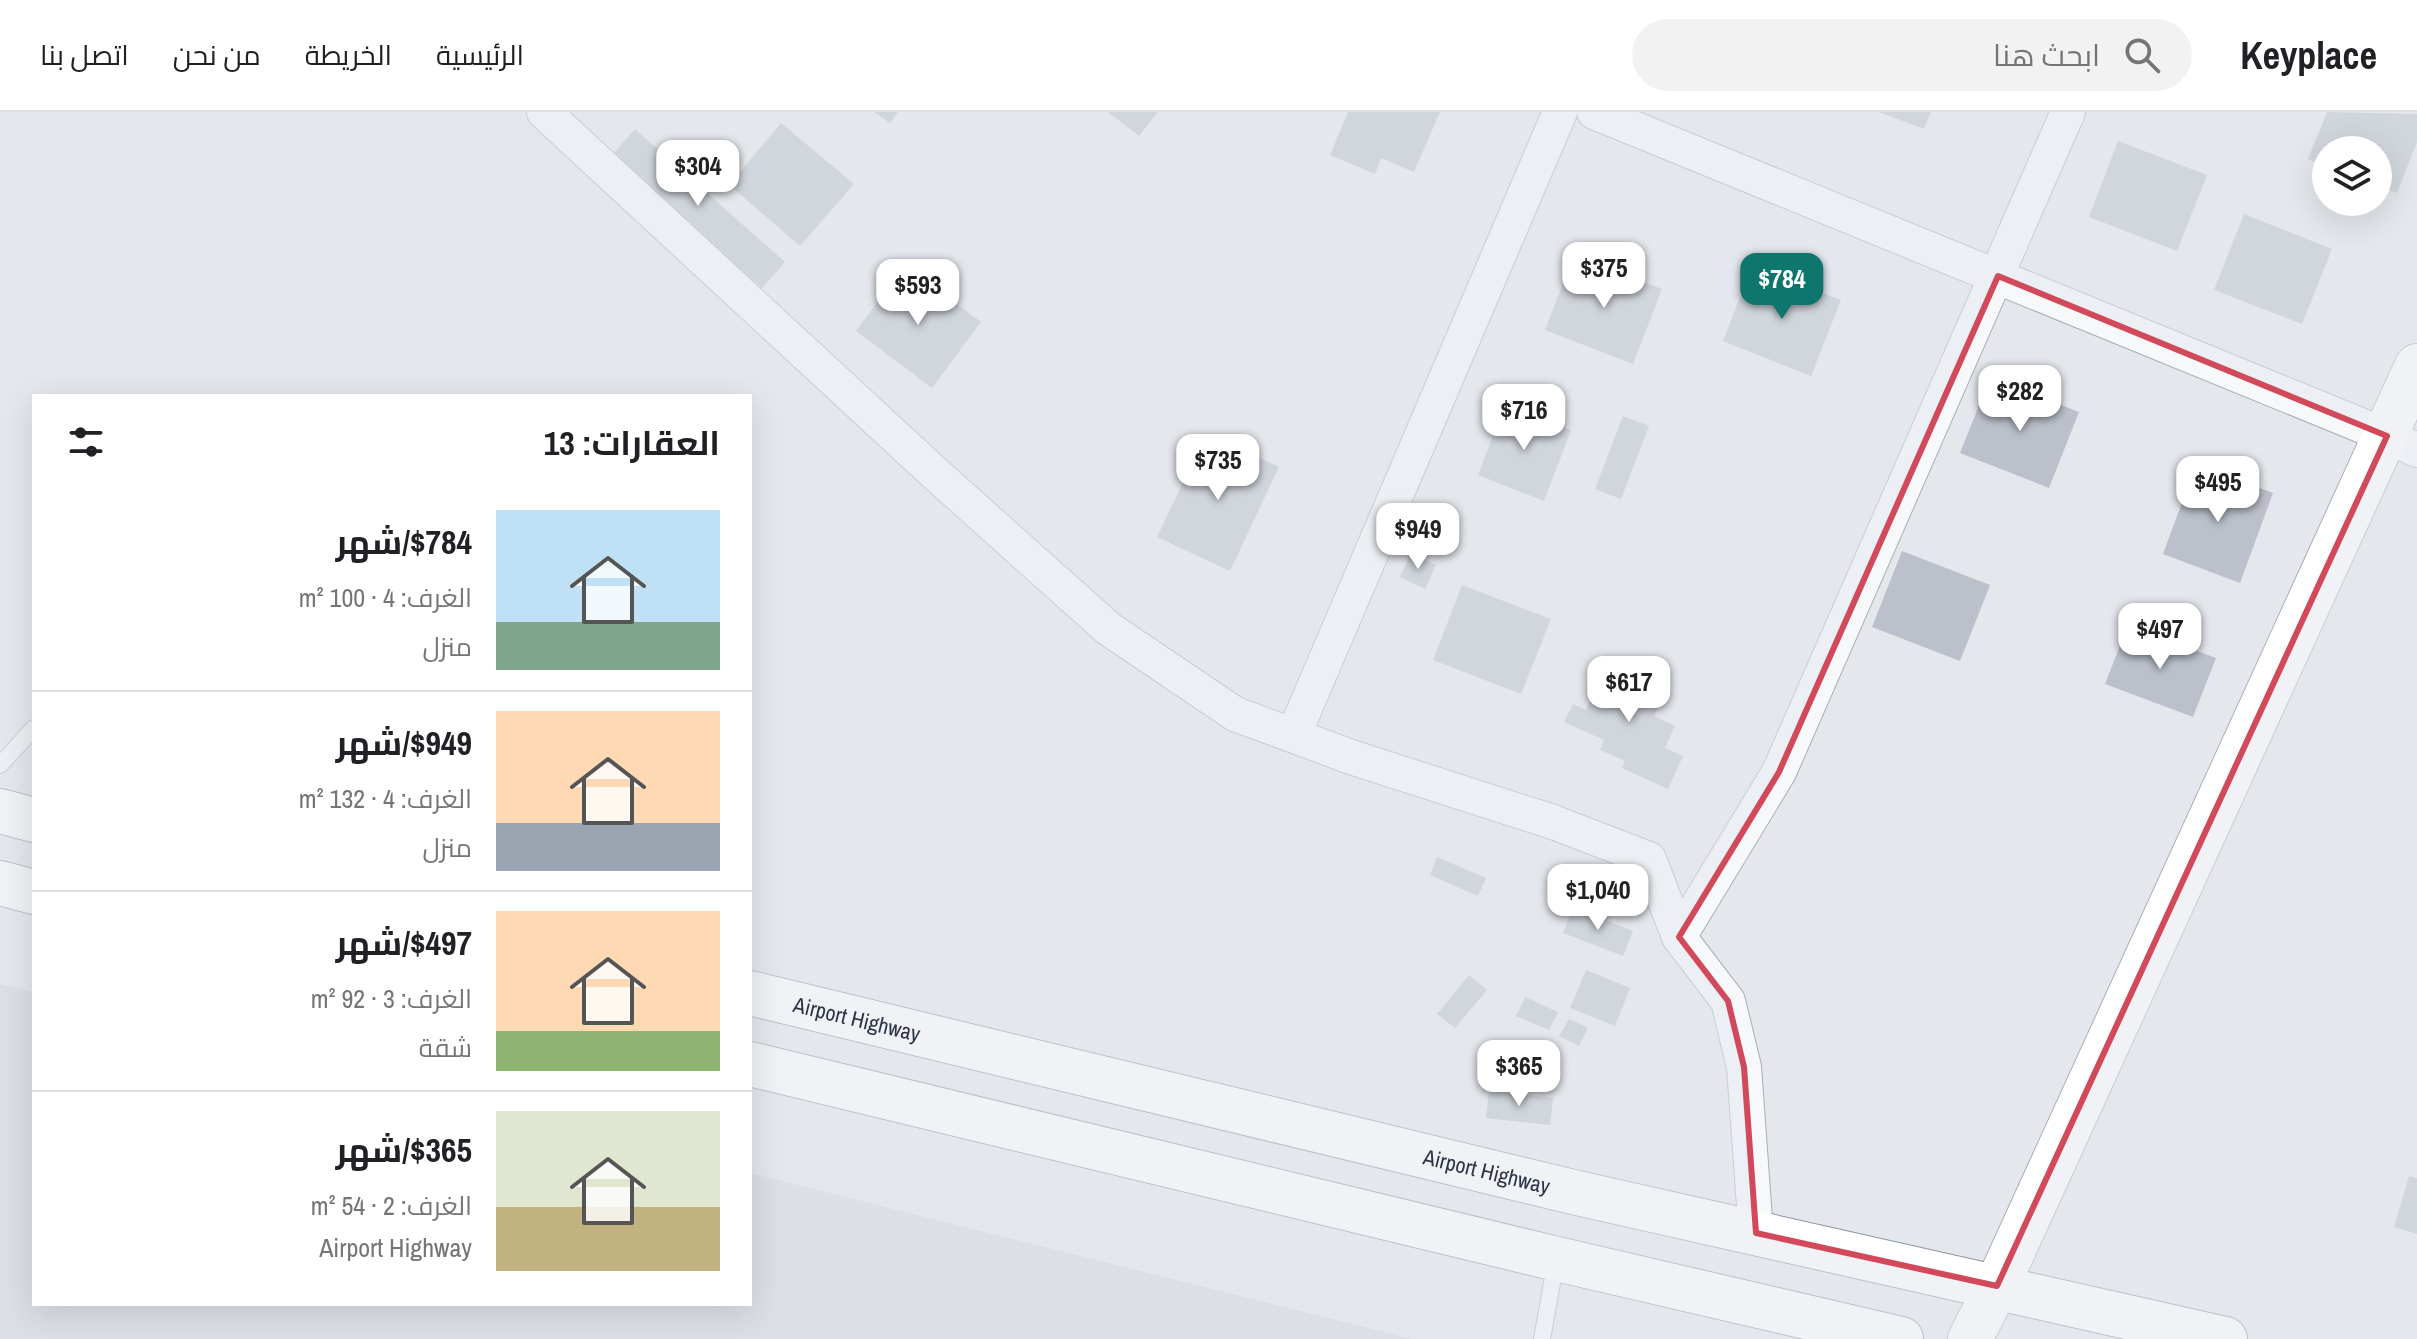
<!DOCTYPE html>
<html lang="ar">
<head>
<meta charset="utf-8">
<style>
	body { margin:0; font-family:"Archivo Narrow",Cairo,sans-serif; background:#f2f2f2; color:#202124; direction:rtl; height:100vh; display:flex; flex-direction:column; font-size:30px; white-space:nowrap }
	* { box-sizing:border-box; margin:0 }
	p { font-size:26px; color:#757577 }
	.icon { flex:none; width:44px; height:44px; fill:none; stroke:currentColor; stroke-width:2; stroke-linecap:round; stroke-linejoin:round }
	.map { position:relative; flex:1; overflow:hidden; direction:ltr }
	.details { position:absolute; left:32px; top:282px; width:720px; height:912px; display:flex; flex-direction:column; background:#fff; border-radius:0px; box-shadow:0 8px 32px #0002; direction:rtl }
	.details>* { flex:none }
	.tools { position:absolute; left:2312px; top:24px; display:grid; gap:16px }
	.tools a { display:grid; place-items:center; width:80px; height:80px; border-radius:50%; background:#fff; box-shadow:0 8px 32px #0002; font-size:40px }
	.price { position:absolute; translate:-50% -68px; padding:0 18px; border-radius:16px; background:#fff; color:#222; font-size:26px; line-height:52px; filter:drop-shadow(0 2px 4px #0008) }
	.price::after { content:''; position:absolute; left:50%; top:48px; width:24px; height:18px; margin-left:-12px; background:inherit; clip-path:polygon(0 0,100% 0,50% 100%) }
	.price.active { background:#0f766e; color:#fff }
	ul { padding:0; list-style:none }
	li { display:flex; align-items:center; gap:24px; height:200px; padding:0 32px }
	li+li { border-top:2px solid #e0e0e0 }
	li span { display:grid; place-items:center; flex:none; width:224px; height:160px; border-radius:0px; color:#555 }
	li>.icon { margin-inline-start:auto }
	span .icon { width:96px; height:96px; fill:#fffc; stroke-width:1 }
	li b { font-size:34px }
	h2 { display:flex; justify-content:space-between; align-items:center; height:96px; padding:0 32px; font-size:34px }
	header { display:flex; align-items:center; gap:48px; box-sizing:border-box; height:112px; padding:0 40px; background:#fff; border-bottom:2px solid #e0e0e0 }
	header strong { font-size:38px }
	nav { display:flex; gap:44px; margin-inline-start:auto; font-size:28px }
	.search { width:560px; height:72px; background:#f2f2f2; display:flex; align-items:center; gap:20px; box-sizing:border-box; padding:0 28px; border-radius:44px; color:#757577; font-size:30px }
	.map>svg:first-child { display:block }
	.built { fill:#d2d6de }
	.building { fill:#bbc0ca }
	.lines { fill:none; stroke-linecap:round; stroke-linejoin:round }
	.lane-casing { stroke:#a9aeb7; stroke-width:18 }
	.street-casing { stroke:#a9aeb7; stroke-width:36 }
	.secondary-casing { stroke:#a9aeb7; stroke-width:46 }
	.highway-casing { stroke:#8b94a3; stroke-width:46 }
	.lane { stroke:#f7f8fa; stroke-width:16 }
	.street { stroke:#f7f8fa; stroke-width:34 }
	.secondary { stroke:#fff; stroke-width:44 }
	.highway { stroke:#fff; stroke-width:44 }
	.marked { fill:none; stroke:#d1495b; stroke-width:6; stroke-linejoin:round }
	.labels { text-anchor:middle; stroke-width:6; stroke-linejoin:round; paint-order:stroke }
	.street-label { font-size:22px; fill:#2b3445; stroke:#f4f6f9 }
</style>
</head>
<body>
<header>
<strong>Keyplace</strong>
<div class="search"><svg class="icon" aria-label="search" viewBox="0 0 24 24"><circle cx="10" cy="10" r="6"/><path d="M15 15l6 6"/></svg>ابحث هنا</div>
<nav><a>الرئيسية</a><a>الخريطة</a><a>من نحن</a><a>اتصل بنا</a></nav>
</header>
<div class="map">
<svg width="2417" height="1227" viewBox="0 0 2417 1227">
	<rect width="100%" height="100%" fill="#e4e7ec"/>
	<polygon class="built" points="0,872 34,880 34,1192 750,1192 750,1061 1411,1227 0,1227"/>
	<g class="building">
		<polygon points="874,0 898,0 890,11"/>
		<polygon points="1108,0 1158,0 1139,24"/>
		<polygon points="1348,0 1440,0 1414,60 1381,46 1375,62 1330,43"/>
		<polygon points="1879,0 1931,0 1924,17"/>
		<polygon points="2327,0 2417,2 2417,30 2397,81 2378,74 2378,38 2326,38 2326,54 2308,47"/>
		<polygon points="781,11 854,72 800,134 729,73"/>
		<polygon points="635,17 785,150 762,176 612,43"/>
		<polygon points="2118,29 2207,63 2177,139 2089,105"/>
		<polygon points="2244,102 2332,137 2302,212 2214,178"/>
		<polygon points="1574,143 1662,177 1633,252 1545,218"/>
		<polygon points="904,154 981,210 932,276 856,219"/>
		<polygon points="1752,154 1841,188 1811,264 1723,229"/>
		<polygon points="1990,266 2079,300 2049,376 1960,341"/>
		<polygon points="1505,292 1571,318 1544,389 1478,363"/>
		<polygon points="1623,304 1649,314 1621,387 1595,377"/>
		<polygon points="1206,322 1279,355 1230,459 1157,425"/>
		<polygon points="2196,353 2273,381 2240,471 2163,442"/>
		<polygon points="1902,439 1990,473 1960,549 1872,515"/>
		<polygon points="1411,441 1436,453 1425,477 1400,465"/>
		<polygon points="1462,473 1551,507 1521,582 1433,548"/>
		<polygon points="2128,513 2216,546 2193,605 2105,572"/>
		<polygon points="1599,548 1666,578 1654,604 1675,614 1665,636 1683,644 1668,677 1622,656 1625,649 1600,638 1604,628 1564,610 1573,592 1586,598 1599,570 1591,566"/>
		<polygon points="1437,745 1486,766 1478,784 1430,763"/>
		<polygon points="1573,795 1633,819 1623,844 1563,821"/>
		<polygon points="1586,858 1630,876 1615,914 1570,896"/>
		<polygon points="1469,863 1487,878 1455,916 1437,902"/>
		<polygon points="1525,885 1558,900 1549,918 1516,904"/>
		<polygon points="1569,907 1588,916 1579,934 1559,924"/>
		<polygon points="1489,978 1553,986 1550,1013 1486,1006"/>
		<polygon points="2409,1064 2417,1066 2417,1122 2394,1115"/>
	</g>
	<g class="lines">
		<defs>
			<g id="lane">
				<polyline points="0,653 34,616"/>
				<polyline points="1542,1227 1556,1149"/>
			</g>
			<g id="street">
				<polyline points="544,0 939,365 1109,517 1235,602 1351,645 1553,710 1649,747 1679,825 1728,889 1744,955 1756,1121"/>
				<polyline points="1594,0 2387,324 2417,338"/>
				<polyline points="1294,622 1560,0"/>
				<polyline points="1679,825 1779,660 2068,0"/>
			</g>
			<polyline id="secondary" points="1970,1227 1997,1174 2417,254"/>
			<g id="highway">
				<polyline points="0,699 34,708"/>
				<polyline points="0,771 34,780"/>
				<path id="s1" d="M750,881L1573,1080L2225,1227"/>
				<polyline points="750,952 1557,1147 1901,1227"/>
			</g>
		</defs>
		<use href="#lane" class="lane-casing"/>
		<use href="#street" class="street-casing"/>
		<use href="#secondary" class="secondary-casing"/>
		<use href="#highway" class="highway-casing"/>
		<use href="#lane" class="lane"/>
		<use href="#street" class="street"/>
		<use href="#secondary" class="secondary"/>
		<use href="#highway" class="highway"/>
	</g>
	<path d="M0 0H2417V1227H0ZM1998,164L2387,324L1997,1174L1756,1121L1744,955L1728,889L1679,825L1779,660Z" fill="#e4e7ec" fill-opacity=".55" fill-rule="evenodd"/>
	<path class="marked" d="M1998,164L2387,324L1997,1174L1756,1121L1744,955L1728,889L1679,825L1779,660Z"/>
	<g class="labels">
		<g class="street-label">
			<text dy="8" stroke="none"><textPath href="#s1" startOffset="110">Airport Highway</textPath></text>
			<text dy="8" stroke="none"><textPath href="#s1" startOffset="758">Airport Highway</textPath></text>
		</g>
	</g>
</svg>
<div class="tools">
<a><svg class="icon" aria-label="layers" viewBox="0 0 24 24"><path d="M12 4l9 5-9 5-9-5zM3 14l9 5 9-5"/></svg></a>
</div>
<b class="price" style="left:698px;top:96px">$304</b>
<b class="price" style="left:1604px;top:198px">$375</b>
<b class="price active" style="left:1782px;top:209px">$784</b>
<b class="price" style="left:918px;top:215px">$593</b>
<b class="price" style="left:2020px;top:321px">$282</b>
<b class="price" style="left:1524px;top:340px">$716</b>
<b class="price" style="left:1218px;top:390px">$735</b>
<b class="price" style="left:2218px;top:412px">$495</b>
<b class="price" style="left:1418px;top:459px">$949</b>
<b class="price" style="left:2160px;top:559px">$497</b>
<b class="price" style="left:1629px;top:612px">$617</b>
<b class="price" style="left:1598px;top:820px">$1,040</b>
<b class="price" style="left:1519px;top:996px">$365</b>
<section class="details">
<h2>العقارات: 13<svg class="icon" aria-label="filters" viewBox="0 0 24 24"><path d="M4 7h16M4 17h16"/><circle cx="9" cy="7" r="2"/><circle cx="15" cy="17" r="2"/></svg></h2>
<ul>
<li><span style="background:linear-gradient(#bfe0f5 70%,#7fa58c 0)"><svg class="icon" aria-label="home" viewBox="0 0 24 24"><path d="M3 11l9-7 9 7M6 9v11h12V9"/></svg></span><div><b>$784/شهر</b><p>الغرف: 4 · 100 m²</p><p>منزل</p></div></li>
<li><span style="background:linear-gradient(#ffd9b3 70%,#9aa5b1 0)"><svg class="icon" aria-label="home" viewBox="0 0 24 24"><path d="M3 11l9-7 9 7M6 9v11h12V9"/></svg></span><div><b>$949/شهر</b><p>الغرف: 4 · 132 m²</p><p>منزل</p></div></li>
<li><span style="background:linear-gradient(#ffd9b3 75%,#8fb573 0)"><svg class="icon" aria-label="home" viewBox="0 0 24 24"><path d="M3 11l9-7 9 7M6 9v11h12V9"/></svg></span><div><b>$497/شهر</b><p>الغرف: 3 · 92 m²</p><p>شقة</p></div></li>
<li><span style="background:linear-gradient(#dfe7d0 60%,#c2b280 0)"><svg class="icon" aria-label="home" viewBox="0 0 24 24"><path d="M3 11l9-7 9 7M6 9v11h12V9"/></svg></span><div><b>$365/شهر</b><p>الغرف: 2 · 54 m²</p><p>Airport Highway</p></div></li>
</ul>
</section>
</div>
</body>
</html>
